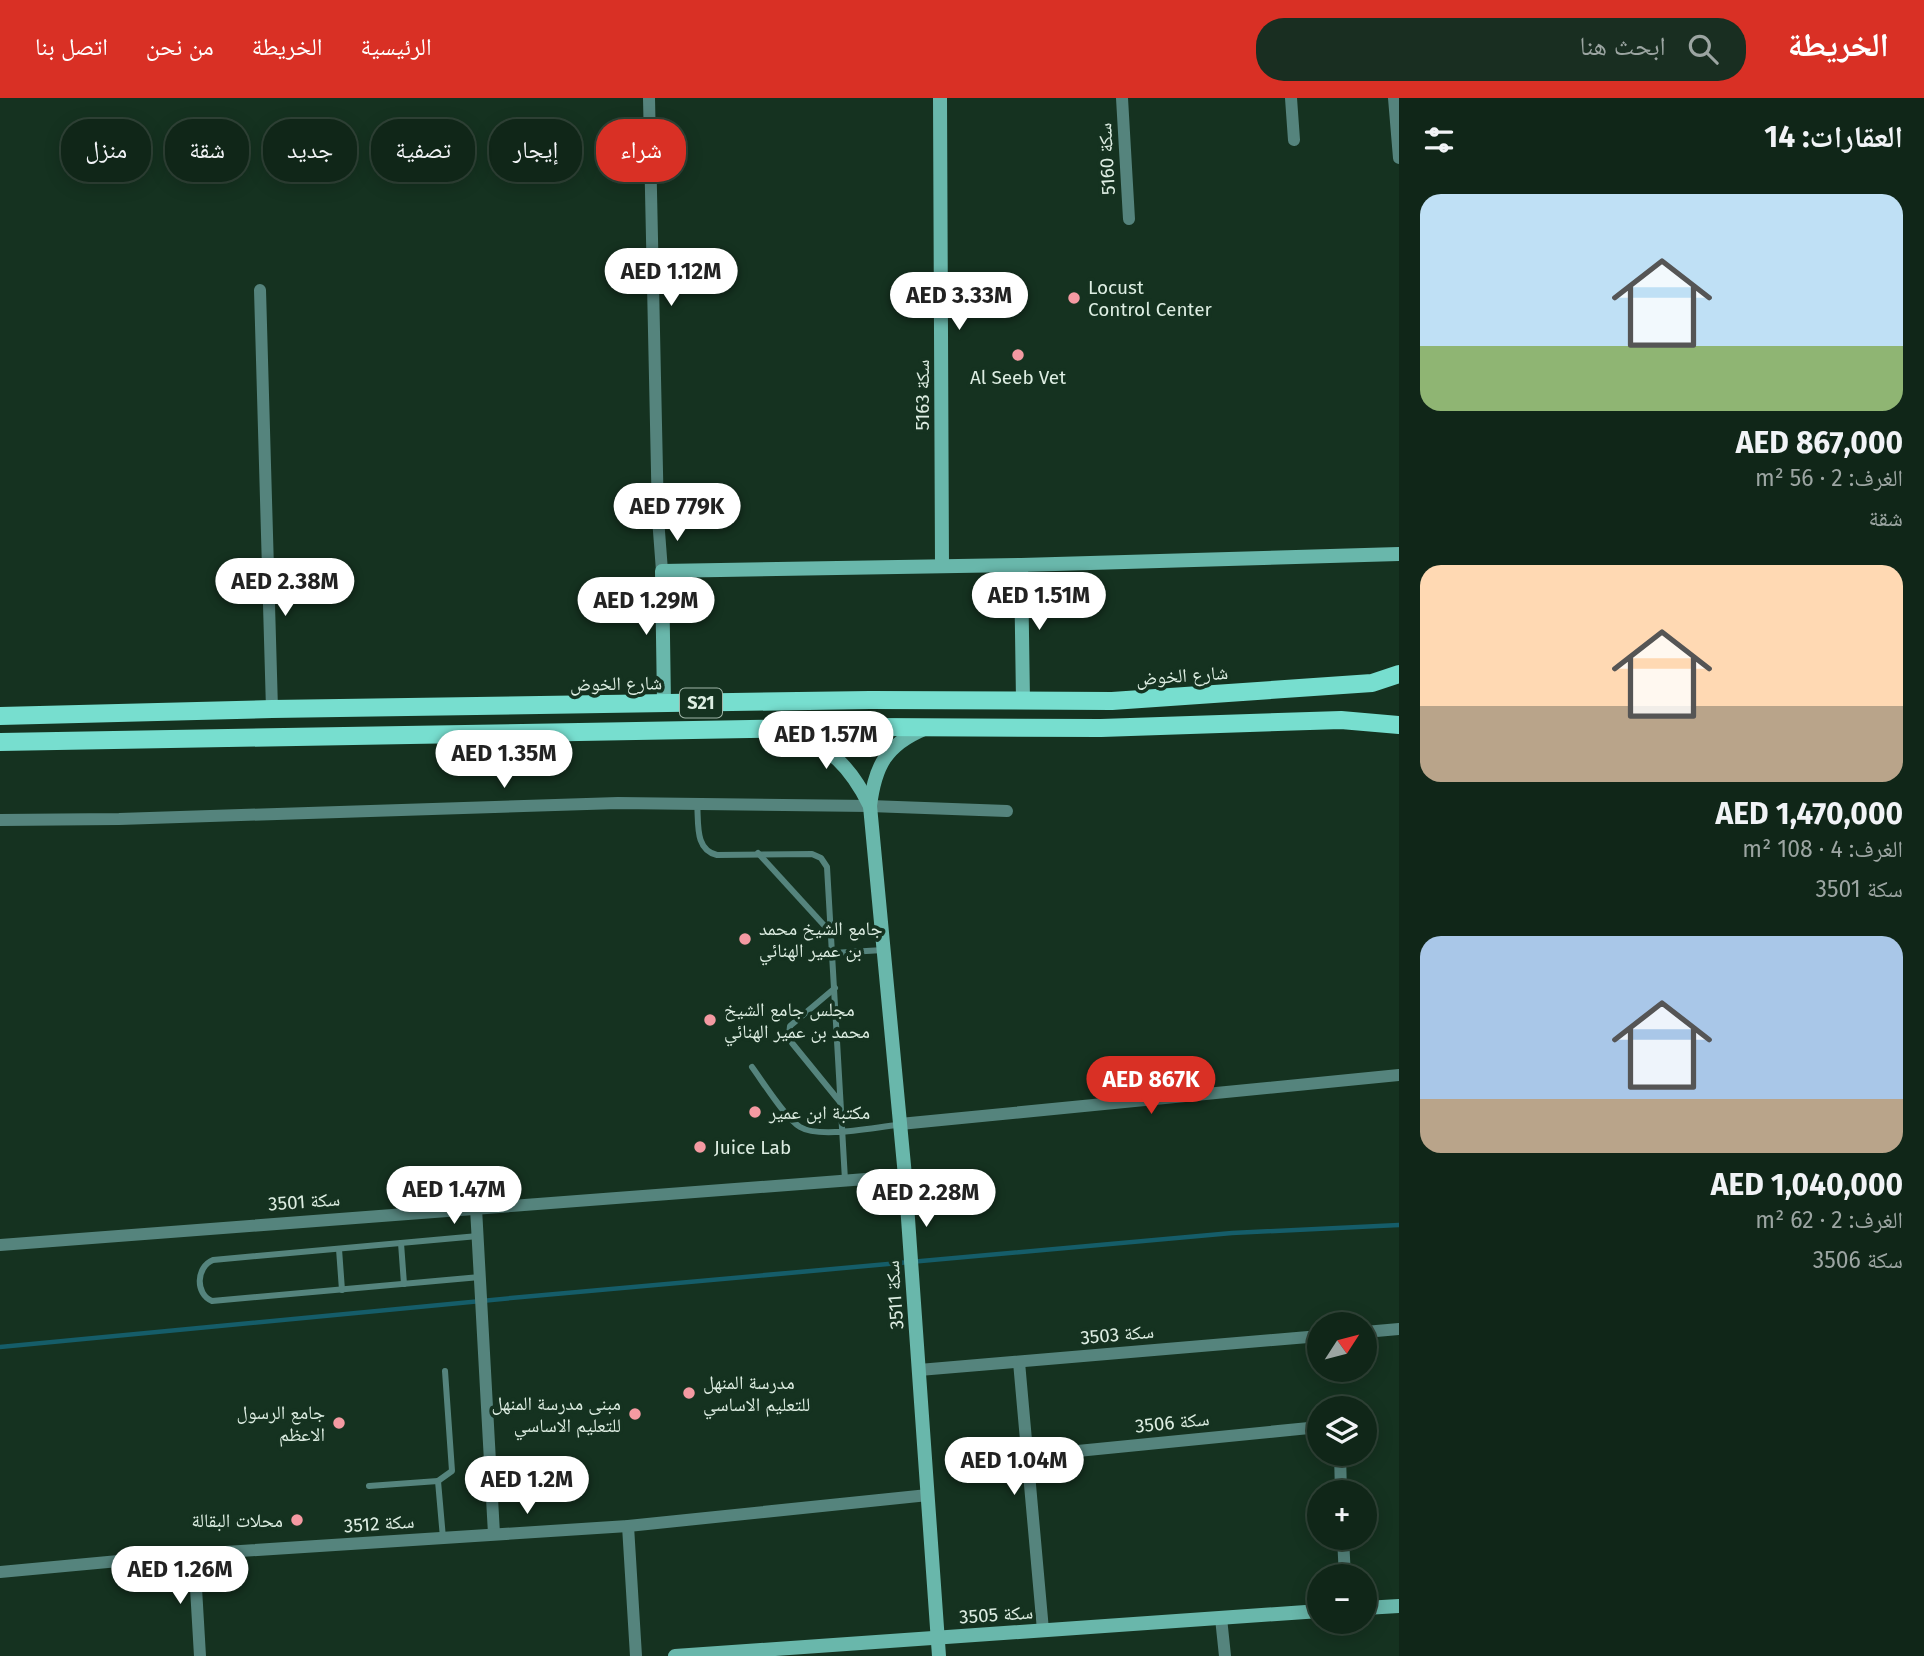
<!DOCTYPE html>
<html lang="ar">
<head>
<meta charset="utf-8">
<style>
	body { margin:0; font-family:"Fira Sans","Noto Naskh Arabic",sans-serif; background:#192e21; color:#f1f3f6; direction:rtl; height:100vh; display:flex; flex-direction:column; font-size:26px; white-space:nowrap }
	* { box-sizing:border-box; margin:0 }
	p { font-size:23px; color:#9ca5a2 }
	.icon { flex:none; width:38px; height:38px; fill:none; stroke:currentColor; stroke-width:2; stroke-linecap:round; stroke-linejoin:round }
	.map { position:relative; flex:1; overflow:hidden; direction:ltr }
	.drawer { display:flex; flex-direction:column; background:#102618; width:525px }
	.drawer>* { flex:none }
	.banner { position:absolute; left:21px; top:21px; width:665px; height:63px; direction:rtl; display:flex; gap:14px }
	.needle { width:46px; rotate:54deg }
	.tools { position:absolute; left:1307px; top:1214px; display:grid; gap:14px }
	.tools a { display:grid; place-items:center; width:70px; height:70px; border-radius:50%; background:#102618; box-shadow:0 4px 18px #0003,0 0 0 2px #304337; font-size:35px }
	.price { position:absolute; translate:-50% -60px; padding:0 16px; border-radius:24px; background:#fff; color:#222; font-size:23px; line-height:46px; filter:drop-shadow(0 2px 4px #0008) }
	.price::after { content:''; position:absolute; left:50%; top:42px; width:21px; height:16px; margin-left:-10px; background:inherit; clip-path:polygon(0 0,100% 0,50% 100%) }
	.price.active { background:#d93025; color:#fff }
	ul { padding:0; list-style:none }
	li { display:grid; align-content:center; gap:14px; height:371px; padding:0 21px }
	li span { display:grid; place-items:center; height:217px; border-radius:21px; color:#555 }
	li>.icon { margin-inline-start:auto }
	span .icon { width:126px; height:126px; fill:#fffc; stroke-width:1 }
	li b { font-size:30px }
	h2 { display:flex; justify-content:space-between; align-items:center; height:84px; padding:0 21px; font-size:30px }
	.pill { padding:0 24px; border-radius:28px; background:#102618; box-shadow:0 4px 18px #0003,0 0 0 2px #304337; font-size:24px; line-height:63px }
	.pill.active { background:#d93025; color:#fff }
	header { display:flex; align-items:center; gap:42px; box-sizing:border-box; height:98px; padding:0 35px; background:#d93025; color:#fff }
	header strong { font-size:33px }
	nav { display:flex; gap:38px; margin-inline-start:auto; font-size:24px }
	.search { width:490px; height:63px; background:#192e21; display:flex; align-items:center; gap:18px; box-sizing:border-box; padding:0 24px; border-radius:28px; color:#9ca5a2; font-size:26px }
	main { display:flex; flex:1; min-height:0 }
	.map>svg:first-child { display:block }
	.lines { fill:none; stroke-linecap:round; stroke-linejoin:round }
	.stream { stroke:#155d69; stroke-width:4.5 }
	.lane { stroke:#55847d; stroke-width:6 }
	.street { stroke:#55847d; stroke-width:12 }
	.secondary { stroke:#69b7ab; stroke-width:14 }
	.primary { stroke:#77decf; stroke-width:18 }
	.poi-dot { fill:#f49aa2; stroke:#153220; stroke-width:2.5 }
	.labels { text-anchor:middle; stroke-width:7; stroke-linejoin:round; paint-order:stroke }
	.shield { fill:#153220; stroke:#a1b5a8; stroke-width:2 }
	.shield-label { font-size:18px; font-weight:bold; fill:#ddede2 }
	.street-label { font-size:19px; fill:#ddede2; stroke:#153220 }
	.poi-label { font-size:19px; fill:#ddede2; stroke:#153220; text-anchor:start }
</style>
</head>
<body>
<header>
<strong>الخريطة</strong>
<div class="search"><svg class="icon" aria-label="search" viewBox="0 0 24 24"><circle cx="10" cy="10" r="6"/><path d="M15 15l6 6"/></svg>ابحث هنا</div>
<nav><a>الرئيسية</a><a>الخريطة</a><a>من نحن</a><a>اتصل بنا</a></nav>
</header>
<main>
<section class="drawer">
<h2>العقارات: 14<svg class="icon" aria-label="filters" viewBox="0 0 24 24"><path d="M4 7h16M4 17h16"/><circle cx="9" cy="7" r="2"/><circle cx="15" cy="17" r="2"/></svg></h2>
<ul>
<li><span style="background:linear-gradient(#bfe0f5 70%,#8fb573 0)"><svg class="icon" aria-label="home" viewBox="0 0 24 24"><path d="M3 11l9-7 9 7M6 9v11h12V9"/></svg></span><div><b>AED 867,000</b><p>الغرف: 2 · 56 m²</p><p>شقة</p></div></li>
<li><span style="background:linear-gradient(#ffd9b3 65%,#b9a48a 0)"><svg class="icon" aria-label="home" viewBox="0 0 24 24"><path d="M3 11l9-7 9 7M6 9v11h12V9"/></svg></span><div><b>AED 1,470,000</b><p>الغرف: 4 · 108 m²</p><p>سكة 3501</p></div></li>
<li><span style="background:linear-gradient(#a9c7e8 75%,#b9a48a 0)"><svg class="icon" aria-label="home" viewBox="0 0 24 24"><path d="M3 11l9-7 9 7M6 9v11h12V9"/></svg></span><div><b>AED 1,040,000</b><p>الغرف: 2 · 62 m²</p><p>سكة 3506</p></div></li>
</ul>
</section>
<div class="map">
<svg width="1399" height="1558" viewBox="0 0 1399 1558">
	<rect width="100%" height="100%" fill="#153220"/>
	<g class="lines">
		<polyline class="stream" points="0,1249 522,1199 1232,1135 1399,1127"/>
		<g class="lane">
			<path d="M697,705C699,724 694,752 717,757L812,756L821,760L827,769L845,1082"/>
			<polyline points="758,755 832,836"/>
			<polyline points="833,855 883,852"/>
			<polyline points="835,890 790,928 789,937 792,945 840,1004"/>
			<path d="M752,969C763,984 786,1021 800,1029C820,1041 875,1029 898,1027"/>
			<path d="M478,1138L213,1162C196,1169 195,1196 212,1203L480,1179"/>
			<polyline points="401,1145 404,1186"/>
			<polyline points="339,1151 342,1192"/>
			<polyline points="438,1383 452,1373 445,1273"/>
			<polyline points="369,1388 438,1383 443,1440"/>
		</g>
		<g class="street">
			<polyline points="649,0 658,420 662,473"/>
			<polyline points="1122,0 1129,121"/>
			<polyline points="1291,0 1294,42"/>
			<polyline points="1394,0 1399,60"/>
			<polyline points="260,192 272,611"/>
			<polyline points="0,722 119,721 618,705 870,708 1007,713"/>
			<polyline points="900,1026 1399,977"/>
			<polyline points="476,1110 494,1436"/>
			<polyline points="0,1147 905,1078"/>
			<polyline points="1365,1234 1399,1231"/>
			<polyline points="1019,1264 1043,1532"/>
			<polyline points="919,1272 1320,1238"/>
			<polyline points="1340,1356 1341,1395"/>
			<polyline points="1027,1358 1309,1330 1320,1332"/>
			<polyline points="628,1428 636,1558"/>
			<polyline points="1343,1440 1345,1479"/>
			<polyline points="194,1456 200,1558"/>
			<polyline points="0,1474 194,1456 628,1428 928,1397"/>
			<polyline points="1221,1520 1225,1558"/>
		</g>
		<g class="secondary">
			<polyline points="940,0 942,468"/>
			<polyline points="1021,467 1023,603"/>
			<polyline points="664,605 662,473 1021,467 1399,456"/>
			<path d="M924,631C886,647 875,668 870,708L905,1078L939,1558"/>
			<path d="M789,632C831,650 850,668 870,708"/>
			<polyline points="1365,1510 1399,1508"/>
			<polyline points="675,1558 1320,1513"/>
		</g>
		<g class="primary">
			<polyline points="0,618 272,611 870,602 1112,603 1372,585 1399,576"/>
			<polyline points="0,644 871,629 1101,630 1341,622 1399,627"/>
		</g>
	</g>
	<g class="poi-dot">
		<circle cx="1074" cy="200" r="7"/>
		<circle cx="1018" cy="257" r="7"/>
		<circle cx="745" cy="841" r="7"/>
		<circle cx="710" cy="922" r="7"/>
		<circle cx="755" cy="1014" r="7"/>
		<circle cx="700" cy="1049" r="7"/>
		<circle cx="689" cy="1295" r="7"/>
		<circle cx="635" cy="1316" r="7"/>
		<circle cx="339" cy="1325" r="7"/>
		<circle cx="297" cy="1422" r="7"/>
	</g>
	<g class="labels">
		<rect class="shield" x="680" y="590.5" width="42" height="29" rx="5"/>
		<g class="shield-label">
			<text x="701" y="611">S21</text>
		</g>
		<g class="street-label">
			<text transform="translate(1106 61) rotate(-93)" y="7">سكة 5160</text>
			<text transform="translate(922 297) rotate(-90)" y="7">سكة 5163</text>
			<text transform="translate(1182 577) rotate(-4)" y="7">شارع الخوض</text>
			<text transform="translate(616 585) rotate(-1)" y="7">شارع الخوض</text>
			<text transform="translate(304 1103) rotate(-4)" y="7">سكة 3501</text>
			<text transform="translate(894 1197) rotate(-94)" y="7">سكة 3511</text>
			<text transform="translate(1117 1236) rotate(-5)" y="7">سكة 3503</text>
			<text transform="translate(1172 1324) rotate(-6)" y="7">سكة 3506</text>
			<text transform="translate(379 1425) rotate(-4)" y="7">سكة 3512</text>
			<text transform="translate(996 1516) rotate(-4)" y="7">سكة 3505</text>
		</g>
		<g class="poi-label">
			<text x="1088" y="196">Locust<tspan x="1088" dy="22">Control Center</tspan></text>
			<text x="1018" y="286" text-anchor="middle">Al Seeb Vet</text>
			<text x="759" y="837">جامع الشيخ محمد<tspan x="759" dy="22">بن عمير الهنائي</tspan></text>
			<text x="724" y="918">مجلس جامع الشيخ<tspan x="724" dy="22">محمد بن عمير الهنائي</tspan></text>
			<text x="769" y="1021">مكتبة ابن عمير</text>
			<text x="714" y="1056">Juice Lab</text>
			<text x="703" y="1291">مدرسة المنهل<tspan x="703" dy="22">للتعليم الاساسي</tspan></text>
			<text x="621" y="1312" text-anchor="end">مبنى مدرسة المنهل<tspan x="621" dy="22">للتعليم الاساسي</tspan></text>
			<text x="325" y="1321" text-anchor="end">جامع الرسول<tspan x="325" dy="22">الاعظم</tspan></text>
			<text x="283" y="1429" text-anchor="end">محلات البقالة</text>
		</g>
	</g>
</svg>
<div class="tools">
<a><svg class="needle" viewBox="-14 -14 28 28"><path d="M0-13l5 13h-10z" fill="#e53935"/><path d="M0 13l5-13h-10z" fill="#9ca5a2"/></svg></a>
<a><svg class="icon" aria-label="layers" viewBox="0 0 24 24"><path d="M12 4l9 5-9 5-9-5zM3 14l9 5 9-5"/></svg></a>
<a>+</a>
<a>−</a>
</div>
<b class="price" style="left:671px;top:210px">AED 1.12M</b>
<b class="price" style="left:959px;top:234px">AED 3.33M</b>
<b class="price" style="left:677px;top:445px">AED 779K</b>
<b class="price" style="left:285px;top:520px">AED 2.38M</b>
<b class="price" style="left:1039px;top:534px">AED 1.51M</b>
<b class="price" style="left:646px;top:539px">AED 1.29M</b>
<b class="price" style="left:826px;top:673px">AED 1.57M</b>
<b class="price" style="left:504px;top:692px">AED 1.35M</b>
<b class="price active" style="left:1151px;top:1018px">AED 867K</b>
<b class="price" style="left:454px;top:1128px">AED 1.47M</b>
<b class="price" style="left:926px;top:1131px">AED 2.28M</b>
<b class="price" style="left:1014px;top:1399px">AED 1.04M</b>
<b class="price" style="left:527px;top:1418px">AED 1.2M</b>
<b class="price" style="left:180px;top:1508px">AED 1.26M</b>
<div class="banner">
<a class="pill active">شراء</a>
<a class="pill">إيجار</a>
<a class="pill">تصفية</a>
<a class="pill">جديد</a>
<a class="pill">شقة</a>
<a class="pill">منزل</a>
</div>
</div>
</main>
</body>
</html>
